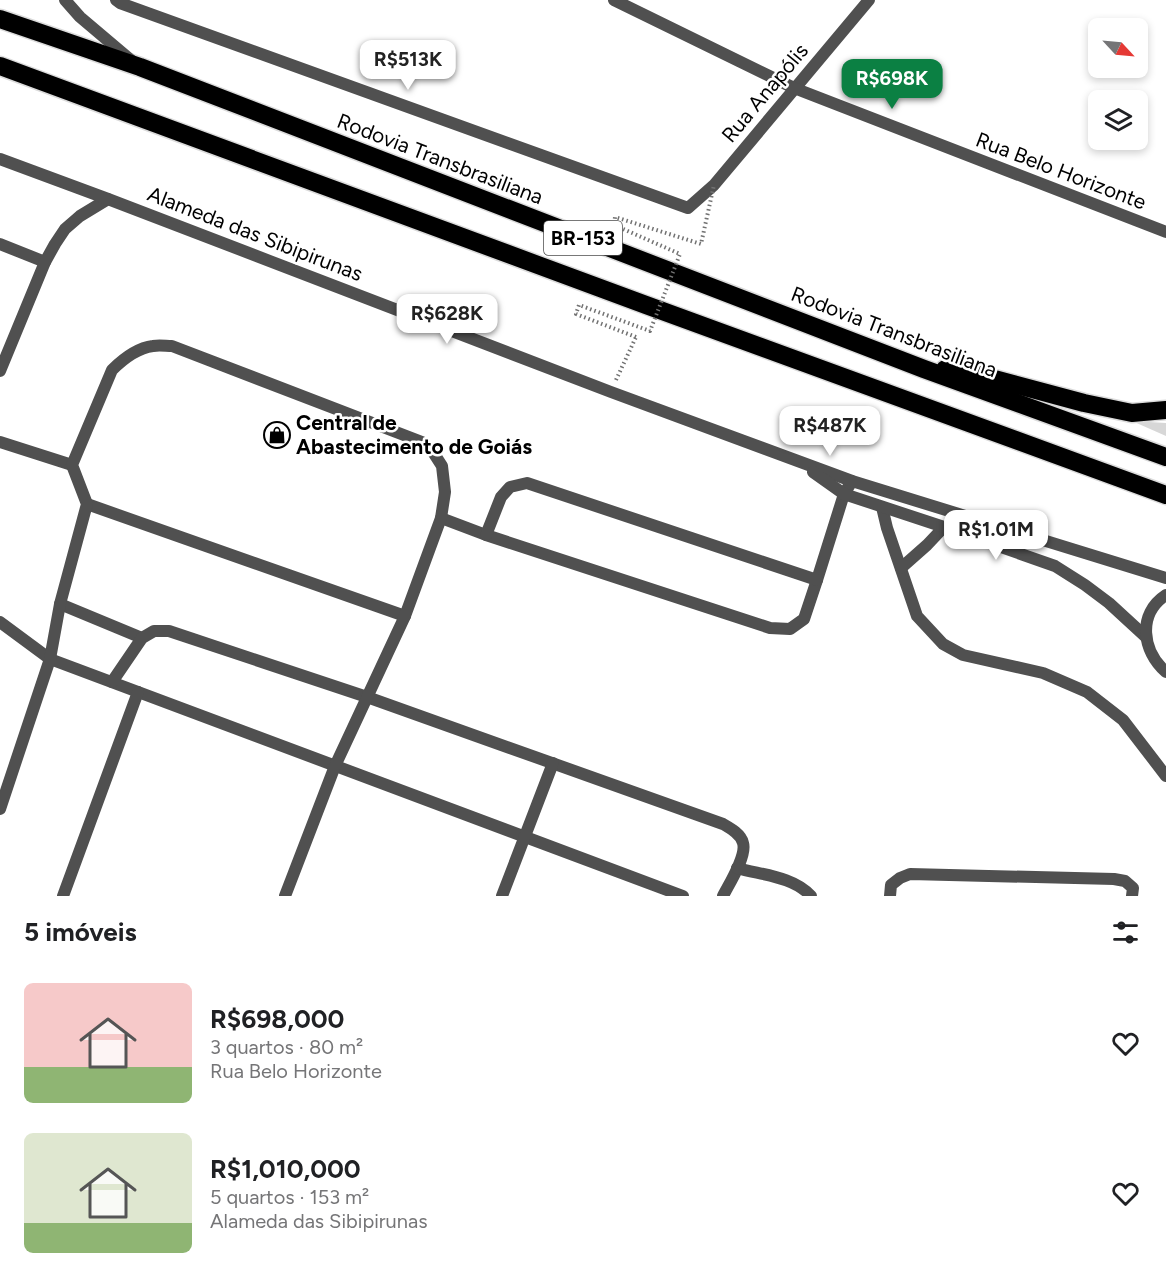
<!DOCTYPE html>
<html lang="pt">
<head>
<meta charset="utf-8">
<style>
	body { margin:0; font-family:Figtree,sans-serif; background:#f6f6f6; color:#202124; height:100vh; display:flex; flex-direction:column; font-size:22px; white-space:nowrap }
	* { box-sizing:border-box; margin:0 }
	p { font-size:20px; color:#757577 }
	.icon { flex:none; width:33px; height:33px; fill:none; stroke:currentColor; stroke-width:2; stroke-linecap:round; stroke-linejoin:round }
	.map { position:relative; height:896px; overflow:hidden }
	.panel { display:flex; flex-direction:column; background:#fff; flex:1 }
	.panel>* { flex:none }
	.needle { width:39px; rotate:116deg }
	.controls { position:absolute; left:1088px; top:18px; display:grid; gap:12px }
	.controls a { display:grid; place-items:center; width:60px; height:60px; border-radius:9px; background:#fff; box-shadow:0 3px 9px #0003; font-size:30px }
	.price { position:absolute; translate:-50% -51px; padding:0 14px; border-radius:12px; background:#fff; color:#222; font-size:20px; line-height:39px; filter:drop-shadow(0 2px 3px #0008) }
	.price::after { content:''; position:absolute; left:50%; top:36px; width:18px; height:14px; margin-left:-9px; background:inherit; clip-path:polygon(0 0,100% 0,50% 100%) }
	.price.selected { background:#0b8043; color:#fff }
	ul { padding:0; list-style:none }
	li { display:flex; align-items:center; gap:18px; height:150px; padding:0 24px }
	li span { display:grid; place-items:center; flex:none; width:168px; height:120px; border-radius:9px; color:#555 }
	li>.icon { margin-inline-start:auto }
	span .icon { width:72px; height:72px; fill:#fffc; stroke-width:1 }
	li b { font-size:26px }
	h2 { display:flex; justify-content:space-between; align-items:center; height:72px; padding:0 24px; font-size:26px }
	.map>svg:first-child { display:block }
	.green { fill:#d7d7d7 }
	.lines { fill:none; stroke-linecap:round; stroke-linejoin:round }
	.motorway-casing { stroke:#dbdbdb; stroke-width:21 }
	.path { stroke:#727272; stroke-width:4; stroke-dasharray:1.5 3; stroke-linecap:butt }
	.service { stroke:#505050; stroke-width:12 }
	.minor { stroke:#505050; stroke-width:12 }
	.tertiary { stroke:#505050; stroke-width:12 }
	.motorway { stroke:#000; stroke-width:18 }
	.path-bridge { stroke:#727272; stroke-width:4; stroke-dasharray:1.5 3; stroke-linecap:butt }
	.labels { text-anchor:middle; stroke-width:5; stroke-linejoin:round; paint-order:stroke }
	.shield { fill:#fff; stroke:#4c4c4c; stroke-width:1.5 }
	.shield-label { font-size:20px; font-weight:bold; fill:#000 }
	.street-label { font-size:21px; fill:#000; stroke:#fff }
	.poi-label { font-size:21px; font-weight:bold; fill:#000; stroke:#fff; text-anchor:start }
</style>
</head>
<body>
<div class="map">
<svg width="1166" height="896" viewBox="0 0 1166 896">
	<rect width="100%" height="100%" fill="#fff"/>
	<polygon class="green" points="1132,421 1166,423 1166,436"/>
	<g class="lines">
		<defs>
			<g id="motorway">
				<polyline points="0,19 140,67 924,369 1166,457"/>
				<polyline points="0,66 646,305 1166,495"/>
				<polyline points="945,369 957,369 1084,403 1132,413 1166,410"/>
			</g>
		</defs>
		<use href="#motorway" class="motorway-casing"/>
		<polyline class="path" points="616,380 636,337"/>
		<g class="service">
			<polyline points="0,244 45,262"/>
			<polyline points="0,371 45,262 55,244 65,229 80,216 108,199"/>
			<polyline points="0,442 72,465"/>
			<polyline points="87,504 405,616"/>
			<polyline points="882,507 887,528 917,616 943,644 963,655 1043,673 1087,692 1123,720 1166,776"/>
			<polyline points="441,518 486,535 770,628 790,629 804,619 817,580 844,494 852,481"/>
			<polyline points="486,535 501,497 510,487 527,483 817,580"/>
			<polyline points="901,568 927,545 944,527"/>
			<polyline points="60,604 142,638"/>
			<polyline points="0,622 50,659 683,896"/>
			<path d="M112,682L142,638L154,631H169L367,697L723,824C730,828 741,834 743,843C747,856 729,884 723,896"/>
			<path d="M0,809L50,659L60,604L87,504L72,465L112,370C123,359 137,348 153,346C159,345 166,346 172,346L422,442L433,452L442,466L445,492L441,518L405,616L335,766L285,896"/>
			<path d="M737,868C761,875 793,876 811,896"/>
			<polyline points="63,896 138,692"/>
			<polyline points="502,896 553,763"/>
			<polyline points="890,896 891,885 900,878 910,874 1114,879 1125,881 1133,888 1132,896"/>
		</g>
		<g class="minor">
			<polyline points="116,0 120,3 688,208 714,185 869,0"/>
			<polyline points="614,0 794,88 1166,232"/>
		</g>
		<g class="tertiary">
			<polyline points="65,0 80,17 132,61"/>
			<polyline points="0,159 108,199 611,392 852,481 1166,578"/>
			<polyline points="813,472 844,494 944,527 1055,566 1085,585 1109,603 1146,637"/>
			<path d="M1166,595C1137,614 1142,651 1166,672"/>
		</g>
		<use href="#motorway" class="motorway"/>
		<polyline class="path-bridge" points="636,337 576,314 579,305 650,331 680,254 614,225 615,217 701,244 714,185"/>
	</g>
	<defs>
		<symbol id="shop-ring" viewBox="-11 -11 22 22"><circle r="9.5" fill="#fff" stroke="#000" stroke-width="1.5"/><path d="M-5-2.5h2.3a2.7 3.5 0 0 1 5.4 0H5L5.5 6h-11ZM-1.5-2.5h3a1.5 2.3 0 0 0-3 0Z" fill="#000"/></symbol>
	</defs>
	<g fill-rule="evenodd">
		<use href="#shop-ring" x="262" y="420" width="30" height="30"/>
	</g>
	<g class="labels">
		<rect class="shield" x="544" y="221" width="78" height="34" rx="4.5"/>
		<g class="shield-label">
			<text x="583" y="245">BR-153</text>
		</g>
		<g class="street-label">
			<text transform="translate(765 93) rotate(-50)" y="7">Rua Anapólis</text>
			<text transform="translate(440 159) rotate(21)" y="7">Rodovia Transbrasiliana</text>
			<text transform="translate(1061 171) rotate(21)" y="7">Rua Belo Horizonte</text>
			<text transform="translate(255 234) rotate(21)" y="7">Alameda das Sibipirunas</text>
			<text transform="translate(894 332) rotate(21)" y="7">Rodovia Transbrasiliana</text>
		</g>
		<g class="poi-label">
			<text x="296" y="430">Central de<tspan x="296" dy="24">Abastecimento de Goiás</tspan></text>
		</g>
	</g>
</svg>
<div class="controls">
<a><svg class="needle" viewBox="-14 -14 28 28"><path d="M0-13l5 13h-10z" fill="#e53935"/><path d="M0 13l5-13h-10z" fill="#757577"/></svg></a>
<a><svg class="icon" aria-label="layers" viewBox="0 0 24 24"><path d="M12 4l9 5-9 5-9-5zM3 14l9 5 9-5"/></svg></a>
</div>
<b class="price" style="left:408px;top:91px">R$513K</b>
<b class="price selected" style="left:892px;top:110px">R$698K</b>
<b class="price" style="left:447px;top:345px">R$628K</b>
<b class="price" style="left:830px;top:457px">R$487K</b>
<b class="price" style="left:996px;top:561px">R$1.01M</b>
</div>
<section class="panel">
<h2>5 imóveis<svg class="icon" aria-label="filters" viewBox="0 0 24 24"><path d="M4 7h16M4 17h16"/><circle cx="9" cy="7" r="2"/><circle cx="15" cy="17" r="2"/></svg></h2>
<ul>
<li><span style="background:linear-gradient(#f6c9c9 70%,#8fb573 0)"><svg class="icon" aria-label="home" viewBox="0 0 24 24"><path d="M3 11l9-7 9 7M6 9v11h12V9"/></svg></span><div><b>R$698,000</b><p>3 quartos · 80 m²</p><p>Rua Belo Horizonte</p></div><svg class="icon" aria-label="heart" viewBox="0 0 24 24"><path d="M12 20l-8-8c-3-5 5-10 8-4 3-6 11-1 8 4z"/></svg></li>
<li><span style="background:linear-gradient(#dfe7d0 75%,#8fb573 0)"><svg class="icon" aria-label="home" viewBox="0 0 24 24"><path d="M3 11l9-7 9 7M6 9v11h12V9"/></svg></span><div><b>R$1,010,000</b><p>5 quartos · 153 m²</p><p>Alameda das Sibipirunas</p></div><svg class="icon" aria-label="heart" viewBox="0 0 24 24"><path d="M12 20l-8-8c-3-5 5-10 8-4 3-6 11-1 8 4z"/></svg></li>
</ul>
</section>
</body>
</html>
